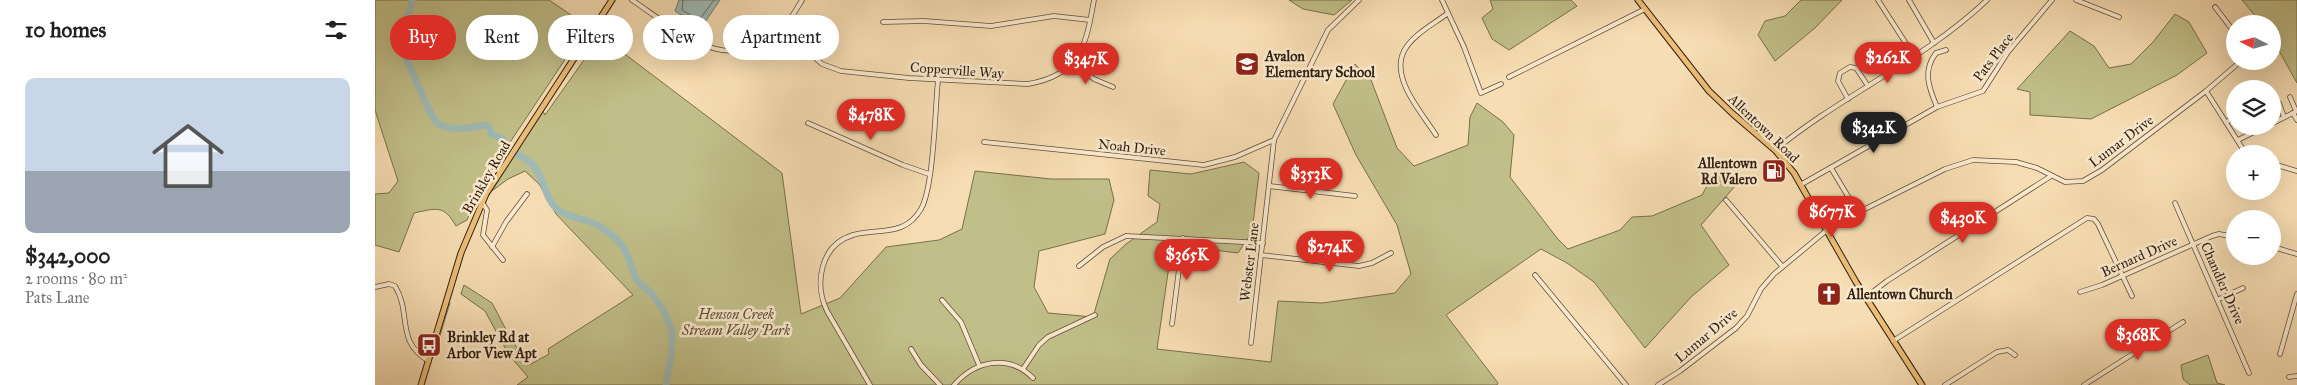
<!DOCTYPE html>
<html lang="en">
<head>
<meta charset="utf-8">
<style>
	body { margin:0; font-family:"IM FELL Great Primer",serif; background:#f6f6f6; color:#222; height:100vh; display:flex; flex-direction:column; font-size:19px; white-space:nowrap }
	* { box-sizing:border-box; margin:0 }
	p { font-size:16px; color:#767676 }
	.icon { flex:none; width:28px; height:28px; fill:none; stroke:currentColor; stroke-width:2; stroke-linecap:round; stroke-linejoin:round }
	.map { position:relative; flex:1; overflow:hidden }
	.panel { display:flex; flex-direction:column; background:#fff; width:375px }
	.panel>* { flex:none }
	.banner { position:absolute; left:15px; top:15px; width:475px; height:45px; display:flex; gap:10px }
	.needle { width:32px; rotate:276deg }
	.tools { position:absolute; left:1851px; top:15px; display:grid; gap:10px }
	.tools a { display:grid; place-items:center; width:55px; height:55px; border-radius:50%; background:#fff; box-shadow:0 5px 20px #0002; font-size:25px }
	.price { position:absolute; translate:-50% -42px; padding:0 11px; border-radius:18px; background:#d93025; color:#fff; font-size:16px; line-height:32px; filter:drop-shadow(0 1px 2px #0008) }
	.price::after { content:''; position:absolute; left:50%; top:30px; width:15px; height:11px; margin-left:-8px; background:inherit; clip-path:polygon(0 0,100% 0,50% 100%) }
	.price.current { background:#222; color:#fff }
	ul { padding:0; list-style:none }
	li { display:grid; align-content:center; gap:10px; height:265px; padding:0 25px }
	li+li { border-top:1px solid #e0e0e0 }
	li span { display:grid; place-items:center; height:155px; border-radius:10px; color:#555 }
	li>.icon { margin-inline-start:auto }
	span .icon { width:90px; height:90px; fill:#fffc; stroke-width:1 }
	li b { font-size:21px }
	h2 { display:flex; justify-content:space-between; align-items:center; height:60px; padding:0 25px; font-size:21px }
	.tag { padding:0 18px; border-radius:22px; background:#fff; box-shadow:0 5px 20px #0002; font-size:18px; line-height:45px }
	.tag.current { background:#d93025; color:#fff }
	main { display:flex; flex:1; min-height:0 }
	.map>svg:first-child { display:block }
	.green { fill:#c1bf89; stroke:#786f4c }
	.water { fill:#a0bab5; stroke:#737c73 }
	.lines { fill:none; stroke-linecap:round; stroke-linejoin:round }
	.shore { stroke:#686c62; stroke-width:1 }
	.stream { stroke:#737c73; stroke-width:1 }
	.river { stroke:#a0bab5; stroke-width:7 }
	.minor-casing { stroke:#624e38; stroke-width:5.5 }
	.major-casing { stroke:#301f0f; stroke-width:7 }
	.minor { stroke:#fae9ce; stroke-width:4 }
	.major { stroke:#ecbe7a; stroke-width:5 }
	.labels { text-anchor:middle; stroke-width:5; stroke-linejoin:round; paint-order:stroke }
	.poi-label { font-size:14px; font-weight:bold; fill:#301f0f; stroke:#fae9ce; text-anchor:start }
	.street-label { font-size:14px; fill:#301f0f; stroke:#fae9ce }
	.park-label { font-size:14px; font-style:italic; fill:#5c4f34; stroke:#fae9ce }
</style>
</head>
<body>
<main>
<section class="panel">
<h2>10 homes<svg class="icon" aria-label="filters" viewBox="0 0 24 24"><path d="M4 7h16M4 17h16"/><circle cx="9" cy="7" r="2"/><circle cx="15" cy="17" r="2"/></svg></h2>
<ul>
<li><span style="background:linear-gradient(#c9d6e8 60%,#9aa5b1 0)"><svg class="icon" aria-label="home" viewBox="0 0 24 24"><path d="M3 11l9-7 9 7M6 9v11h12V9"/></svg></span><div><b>$342,000</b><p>2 rooms · 80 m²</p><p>Pats Lane</p></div></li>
</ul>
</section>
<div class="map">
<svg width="1922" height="385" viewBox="0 0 1922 385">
	<rect width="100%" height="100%" fill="#f7ddb3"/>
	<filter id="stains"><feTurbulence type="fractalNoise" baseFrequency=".004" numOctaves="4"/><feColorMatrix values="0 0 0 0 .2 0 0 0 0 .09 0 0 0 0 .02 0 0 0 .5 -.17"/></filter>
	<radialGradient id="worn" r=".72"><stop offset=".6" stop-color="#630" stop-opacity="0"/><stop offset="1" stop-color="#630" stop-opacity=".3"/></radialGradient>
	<g class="green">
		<path d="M0,0H174L209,24L189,55L191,58L108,183L92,220L81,226C69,205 62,208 39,213L24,252L0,245V194L14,193L23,181L0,110Z"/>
		<polygon points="914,0 977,0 959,15 928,9"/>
		<polygon points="1115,0 1196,0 1202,6 1134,50 1117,39 1107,18 1118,9"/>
		<polygon points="1426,0 1467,0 1440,28 1400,61 1383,35 1390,21 1410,16"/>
		<polygon points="1867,0 1922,0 1922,83 1898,40 1898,24 1887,24"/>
		<polygon points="1800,14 1814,22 1832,53 1802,75 1716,119 1655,115 1655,92 1642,89 1695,31 1719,46 1734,68 1756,64 1778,42"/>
		<polygon points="226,36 407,173 426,314 465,298 511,247 564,240 587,229 600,171 676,179 734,179 739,200 730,234 664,251 659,287 673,313 718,317 735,259 751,244 782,222 785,204 773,196 775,170 816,174 869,162 884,173 877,232 863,253 797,245 782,349 896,362 903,301 947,303 1020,293 1036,274 1022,225 981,155 958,104 980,64 996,80 1022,148 1039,166 1093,145 1095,117 1102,103 1128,122 1139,135 1135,177 1182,238 1193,249 1245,230 1257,217 1277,216 1327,195 1339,173 1348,165 1361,185 1326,225 1354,265 1316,297 1270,348 1219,282 1192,263 1166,249 1071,315 1123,383 1122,385 142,385 153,377 134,355 110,311 86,294 89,285 117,303 136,339 154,365 174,354 173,349 258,295 181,214 164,184 150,171 133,179 114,193 168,111 170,115"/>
		<polygon points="1833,355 1842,383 1850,385 1815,385 1808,379 1806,365"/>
	</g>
	<polygon class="water" points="304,0 345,0 328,25 324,26 300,11"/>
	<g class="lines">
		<polyline class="shore" points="308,0 307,10 324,20 339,0"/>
		<polyline class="stream" points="63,342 75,303"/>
		<path class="river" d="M37,0C36,14 26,26 26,41C25,47 57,118 61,122C72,132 98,128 110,125L115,128L116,134L128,139C137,157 148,154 158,165C169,177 169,195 179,206C189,218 211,218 224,226C238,235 248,243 254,259C257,265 258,275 262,280C266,285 272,288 276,293C305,328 298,344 291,385"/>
		<defs>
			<g id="minor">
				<path d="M257,0C303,31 355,80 407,29C415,21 421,10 427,0"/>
				<polyline points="1067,0 1089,47 1106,93 1126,84"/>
				<polyline points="1503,0 1539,56"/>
				<polyline points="1534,0 1559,43"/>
				<polyline points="1701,0 1744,17"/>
				<polyline points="1840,7 1860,33"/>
				<polyline points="508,22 549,21 616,26 679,16 715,20"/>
				<path d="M407,28L447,64L466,71L534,78L653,84C706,75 711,45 719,0"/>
				<polyline points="698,62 719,79 738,87"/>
				<polyline points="1134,77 1270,9"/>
				<polyline points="1831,91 1871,154"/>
				<polyline points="1915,97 1921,111"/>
				<polyline points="1473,99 1463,81 1465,73 1475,67 1481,68 1493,86"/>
				<polyline points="1904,103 1909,117"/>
				<path d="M1562,107C1554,88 1547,71 1561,53L1571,50"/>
				<polyline points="1918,113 1922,120"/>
				<polyline points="1851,122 1860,118"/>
				<polyline points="433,123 528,165 554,174"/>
				<polyline points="1898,123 1922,111"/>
				<path d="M1061,135C1047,113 1015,78 1029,51C1037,35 1059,24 1073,13"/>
				<polyline points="1863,140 1891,126"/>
				<polyline points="609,142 829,165 860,157 899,140"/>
				<path d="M1400,150C1467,95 1549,60 1612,0"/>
				<polyline points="1898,164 1922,171"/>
				<polyline points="1456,168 1483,213"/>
				<polyline points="1427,184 1562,107 1608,91 1633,52 1677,0"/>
				<polyline points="894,186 980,196"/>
				<polyline points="1351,200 1407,266"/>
				<polyline points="107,202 112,210 108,235 128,260"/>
				<polyline points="1800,203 1874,373"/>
				<polyline points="117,247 131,222 152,194"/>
				<polyline points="1898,247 1922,254"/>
				<polyline points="886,255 984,266 997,263 1016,253"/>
				<polyline points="704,266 728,247 751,236 888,243"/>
				<polyline points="1160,275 1251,385"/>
				<path d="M0,287L14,284L20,286C37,313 20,342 54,361"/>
				<polyline points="1705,292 1727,285 1837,236 1844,234 1860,237"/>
				<polyline points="1490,298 1512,281 1676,176"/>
				<polyline points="1844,299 1868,288"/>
				<polyline points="567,300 586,322 604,365"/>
				<polyline points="797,324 808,238"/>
				<polyline points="1518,341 1712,218 1719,219 1723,224 1757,296"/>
				<polyline points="876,343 899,140 953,30 984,0"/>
				<polyline points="536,349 546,365 565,385"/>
				<polyline points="1905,354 1922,294"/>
				<polyline points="648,369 664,345 673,337 720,315"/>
				<polyline points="1914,377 1922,376"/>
				<path d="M495,385L452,311C439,284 445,245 478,235C504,228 530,237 546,209C559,186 560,109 563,80"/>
				<path d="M579,385C600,361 633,353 658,378"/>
				<polyline points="1283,385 1305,371 1361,328 1372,316 1386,289 1399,274 1458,225 1570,169 1598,160 1641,162 1662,168 1690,182 1708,181 1727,170 1831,91 1866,61"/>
				<polyline points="1570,385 1622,352 1633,350 1640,355"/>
				<polyline points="1709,385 1808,322"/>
			</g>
			<g id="major">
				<polyline points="1263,0 1334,91 1358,114 1400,150 1419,173 1481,282 1547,385"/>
				<polyline points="46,385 86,253 111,194 237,0"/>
			</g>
		</defs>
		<use href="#minor" class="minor-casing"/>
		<use href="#major" class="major-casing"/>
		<use href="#minor" class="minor"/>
		<use href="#major" class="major"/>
	</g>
	<defs>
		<symbol id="school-square" viewBox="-11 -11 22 22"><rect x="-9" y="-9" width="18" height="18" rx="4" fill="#8f2418" stroke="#fae9ce"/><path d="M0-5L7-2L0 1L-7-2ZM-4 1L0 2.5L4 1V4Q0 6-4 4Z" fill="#fff"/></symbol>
		<symbol id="fuel-square" viewBox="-11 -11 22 22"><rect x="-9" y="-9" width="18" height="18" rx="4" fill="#8f2418" stroke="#fae9ce"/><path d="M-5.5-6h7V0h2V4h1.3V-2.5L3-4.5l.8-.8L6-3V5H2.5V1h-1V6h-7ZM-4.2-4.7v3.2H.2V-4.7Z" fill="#fff"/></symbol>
		<symbol id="church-square" viewBox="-11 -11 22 22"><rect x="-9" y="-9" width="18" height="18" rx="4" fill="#8f2418" stroke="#fae9ce"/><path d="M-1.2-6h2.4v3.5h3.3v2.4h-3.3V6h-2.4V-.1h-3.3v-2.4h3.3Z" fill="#fff"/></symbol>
		<symbol id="bus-square" viewBox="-11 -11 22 22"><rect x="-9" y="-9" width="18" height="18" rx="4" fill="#8f2418" stroke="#fae9ce"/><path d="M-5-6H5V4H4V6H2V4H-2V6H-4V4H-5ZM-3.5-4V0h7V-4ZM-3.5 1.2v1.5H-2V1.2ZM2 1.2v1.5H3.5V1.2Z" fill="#fff"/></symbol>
	</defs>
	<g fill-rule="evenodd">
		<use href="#school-square" x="858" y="50" width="28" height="28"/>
		<use href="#fuel-square" x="1385" y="157" width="28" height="28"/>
		<use href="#church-square" x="1440" y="280" width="28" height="28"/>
		<use href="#bus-square" x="40" y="331" width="28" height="28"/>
	</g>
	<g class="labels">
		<g class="poi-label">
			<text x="890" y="61">Avalon<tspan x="890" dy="16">Elementary School</tspan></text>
			<text x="1382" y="168" text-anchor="end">Allentown<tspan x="1382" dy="16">Rd Valero</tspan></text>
			<text x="1472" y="299">Allentown Church</text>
			<text x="72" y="342">Brinkley Rd at<tspan x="72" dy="16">Arbor View Apt</tspan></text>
		</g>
		<g class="street-label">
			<text transform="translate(1618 57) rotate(-53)" y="5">Pats Place</text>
			<text transform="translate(582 70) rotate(4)" y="5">Copperville Way</text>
			<text transform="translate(1389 128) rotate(44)" y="5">Allentown Road</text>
			<text transform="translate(1746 141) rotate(-37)" y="5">Lumar Drive</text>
			<text transform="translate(757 147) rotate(6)" y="5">Noah Drive</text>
			<text transform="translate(111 177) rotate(-60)" y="5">Brinkley Road</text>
			<text transform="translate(1764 256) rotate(-24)" y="5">Bernard Drive</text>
			<text transform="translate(874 262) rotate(-83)" y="5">Webster Lane</text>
			<text transform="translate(1848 283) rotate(66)" y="5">Chandler Drive</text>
			<text transform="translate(1331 335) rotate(-40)" y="5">Lumar Drive</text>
		</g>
		<g class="park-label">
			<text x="361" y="319">Henson Creek<tspan x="361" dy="16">Stream Valley Park</tspan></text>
		</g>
	</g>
	<rect width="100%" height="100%" filter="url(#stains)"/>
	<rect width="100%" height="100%" fill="url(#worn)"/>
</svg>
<div class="tools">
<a><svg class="needle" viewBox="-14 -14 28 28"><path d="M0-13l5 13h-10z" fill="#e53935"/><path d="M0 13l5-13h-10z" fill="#767676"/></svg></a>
<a><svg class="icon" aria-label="layers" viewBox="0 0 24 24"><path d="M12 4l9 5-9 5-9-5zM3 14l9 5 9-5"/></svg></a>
<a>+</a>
<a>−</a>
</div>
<b class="price" style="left:1513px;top:84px">$262K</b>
<b class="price" style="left:711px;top:85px">$347K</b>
<b class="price" style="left:496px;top:141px">$478K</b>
<b class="price current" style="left:1499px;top:154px">$342K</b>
<b class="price" style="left:936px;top:200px">$353K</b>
<b class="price" style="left:1457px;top:238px">$677K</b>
<b class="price" style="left:1588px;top:244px">$430K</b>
<b class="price" style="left:955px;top:273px">$274K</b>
<b class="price" style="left:812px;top:281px">$365K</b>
<b class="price" style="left:1763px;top:361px">$368K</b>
<div class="banner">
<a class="tag current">Buy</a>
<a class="tag">Rent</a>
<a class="tag">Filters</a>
<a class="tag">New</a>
<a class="tag">Apartment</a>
</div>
</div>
</main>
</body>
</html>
